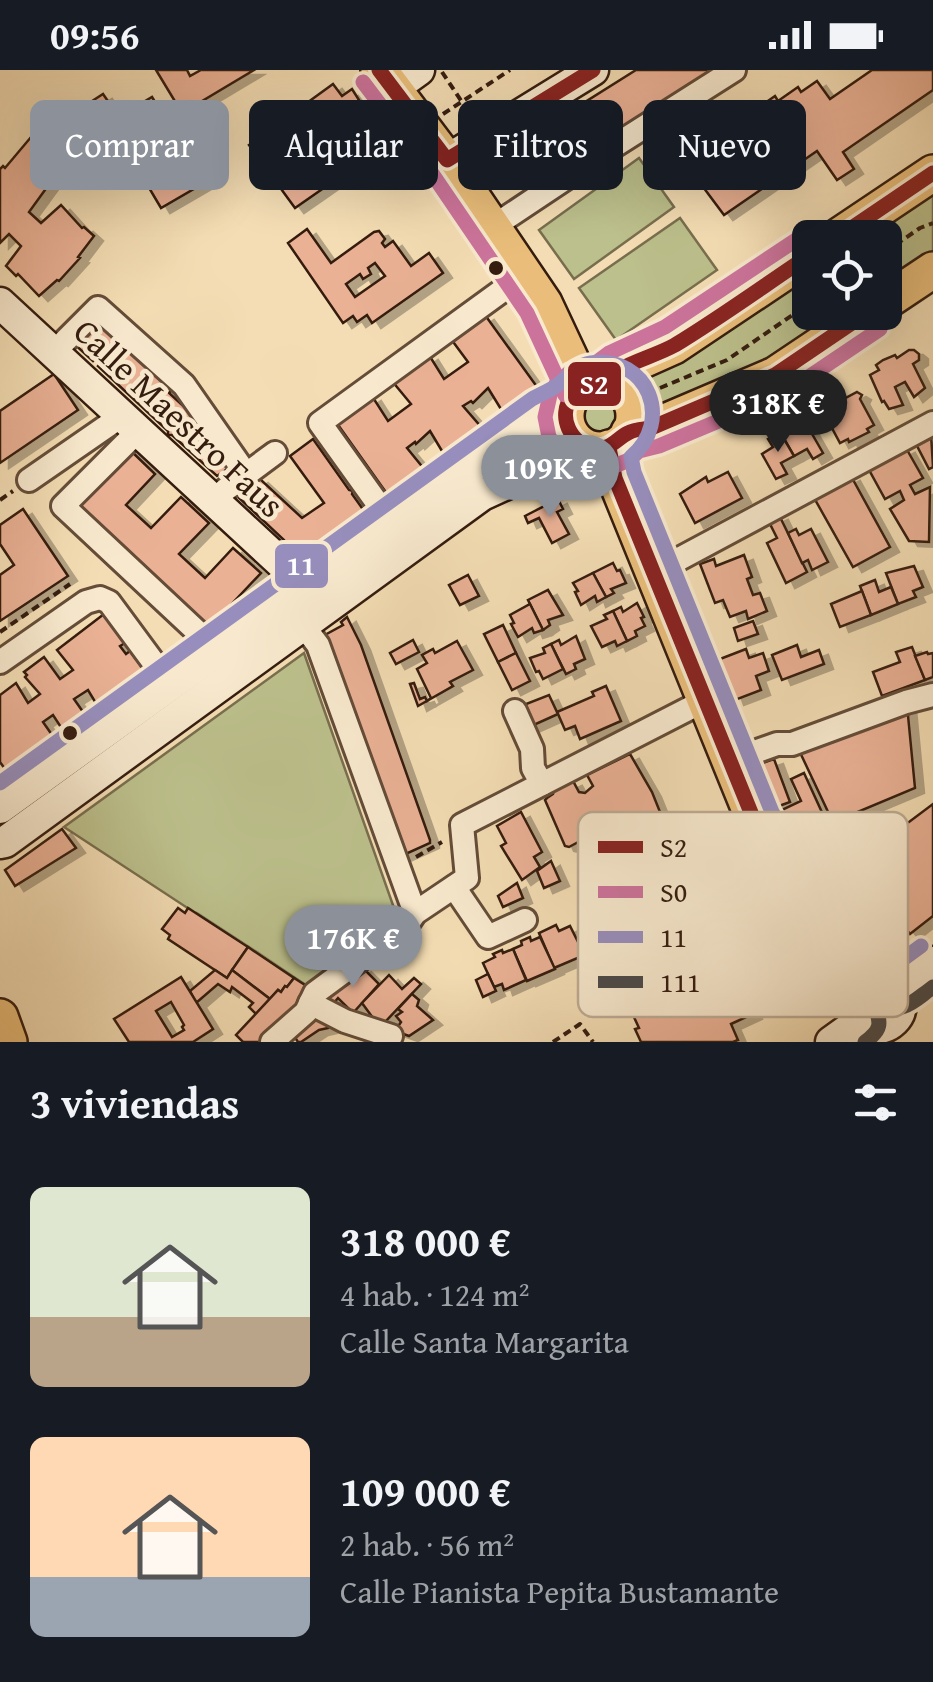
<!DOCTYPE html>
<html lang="es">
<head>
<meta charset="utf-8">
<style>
	body { margin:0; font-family:"Gentium Book Plus",serif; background:#242831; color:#f1f3f6; height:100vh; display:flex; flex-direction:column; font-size:38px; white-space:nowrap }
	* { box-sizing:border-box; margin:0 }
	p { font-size:32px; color:#9ea1a6 }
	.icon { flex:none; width:55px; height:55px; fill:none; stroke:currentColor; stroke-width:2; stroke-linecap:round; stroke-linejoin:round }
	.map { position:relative; height:972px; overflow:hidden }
	.details { display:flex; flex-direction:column; background:#171b24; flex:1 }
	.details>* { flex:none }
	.top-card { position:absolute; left:30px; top:30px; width:875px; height:90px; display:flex; gap:20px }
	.controls { position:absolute; left:792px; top:150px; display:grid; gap:20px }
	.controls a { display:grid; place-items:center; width:110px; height:110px; border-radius:15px; background:#171b24; box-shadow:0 10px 40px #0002; font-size:50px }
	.price { position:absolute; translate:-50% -85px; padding:0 22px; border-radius:35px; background:#8c9099; color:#fff; font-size:32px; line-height:65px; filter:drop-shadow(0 2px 5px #0008) }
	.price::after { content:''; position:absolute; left:50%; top:60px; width:30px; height:22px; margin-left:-15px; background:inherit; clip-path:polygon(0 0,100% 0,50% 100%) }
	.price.on { background:#222; color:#fff }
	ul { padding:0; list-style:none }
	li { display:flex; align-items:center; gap:30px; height:250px; padding:0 30px }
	li span { display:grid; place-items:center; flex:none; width:280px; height:200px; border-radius:15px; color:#555 }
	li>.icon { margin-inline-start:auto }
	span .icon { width:120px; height:120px; fill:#fffc; stroke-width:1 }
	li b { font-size:42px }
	h2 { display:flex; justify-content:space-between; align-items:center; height:120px; padding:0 30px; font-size:42px }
	.tag { padding:0 35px; border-radius:15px; background:#171b24; box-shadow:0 10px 40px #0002; font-size:35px; line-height:90px }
	.tag.on { background:#8c9099; color:#fff }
	.status { display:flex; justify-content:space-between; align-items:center; height:70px; padding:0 50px; background:#171b24; direction:ltr }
	.status svg { height:28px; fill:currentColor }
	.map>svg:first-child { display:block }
	.green { fill:#bcc08c; stroke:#786e4e; stroke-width:2.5 }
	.building { fill:#eab195; stroke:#341c0f; stroke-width:2.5; fill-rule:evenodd; filter:url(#shadow) }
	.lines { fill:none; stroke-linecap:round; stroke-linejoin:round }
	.street-casing { stroke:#644c38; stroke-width:28 }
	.secondary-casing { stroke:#341c0f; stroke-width:35 }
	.primary-casing { stroke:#341c0f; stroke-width:40 }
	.path { stroke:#341c0f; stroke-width:4; stroke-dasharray:8 5; stroke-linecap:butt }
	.street { stroke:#f8e9ce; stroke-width:22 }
	.secondary { stroke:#f8e9ce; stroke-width:30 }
	.primary { stroke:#eabe7a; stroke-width:35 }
	.bus-1-casing { stroke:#f8e9ce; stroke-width:22 }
	.bus-2-casing { stroke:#f8e9ce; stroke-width:22 }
	.bus-3-casing { stroke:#f8e9ce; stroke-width:22 }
	.bus-4-casing { stroke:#f8e9ce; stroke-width:22 }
	.bus-1 { stroke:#892321; stroke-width:15 }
	.bus-2 { stroke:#cc739c; stroke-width:15 }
	.bus-3 { stroke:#978ebd; stroke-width:15 }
	.bus-4 { stroke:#4a4a4a; stroke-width:15 }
	.bus-dot { fill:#341c0f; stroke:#f8e9ce; stroke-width:4 }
	.labels { text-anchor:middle; stroke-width:9; stroke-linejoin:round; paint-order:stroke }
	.street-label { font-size:35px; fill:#341c0f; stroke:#f8e9ce }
	.key { fill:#f8e9ce; stroke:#bdac95; stroke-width:2.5 }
	.key-label { font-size:28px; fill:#341c0f }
	.line-badge { stroke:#f8e9ce; stroke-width:4 }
	.badge-label { font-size:28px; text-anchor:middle; font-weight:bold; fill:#fff }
</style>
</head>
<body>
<div class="status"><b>09:56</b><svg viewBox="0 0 49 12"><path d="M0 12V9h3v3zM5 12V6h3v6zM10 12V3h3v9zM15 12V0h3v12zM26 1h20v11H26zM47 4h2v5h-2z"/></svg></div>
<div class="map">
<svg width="933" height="972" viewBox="0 0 933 972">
	<defs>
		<filter id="shadow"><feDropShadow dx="9" dy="5" stdDeviation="0" flood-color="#0004"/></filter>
	</defs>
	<rect width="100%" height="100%" fill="#f4ddb4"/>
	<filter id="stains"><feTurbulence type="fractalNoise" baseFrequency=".002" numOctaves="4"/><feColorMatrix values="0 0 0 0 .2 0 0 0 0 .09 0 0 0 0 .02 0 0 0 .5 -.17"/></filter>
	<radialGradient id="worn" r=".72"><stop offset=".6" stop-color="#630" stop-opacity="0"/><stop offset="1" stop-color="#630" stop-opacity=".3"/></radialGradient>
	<g class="green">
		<polygon points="639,88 674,137 574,209 539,160"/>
		<polygon points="933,114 933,188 885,219 885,168 855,168"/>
		<polygon points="680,148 717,200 616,270 579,218"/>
		<polygon points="810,198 810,242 850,243 772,295 651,350 647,325 636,309"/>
		<circle cx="600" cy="346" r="21"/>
		<polygon points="304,583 394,838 336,878 343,890 311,917 305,915 64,757"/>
	</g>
	<g class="building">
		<polygon points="156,0 187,0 190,6 201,0 254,0 182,43"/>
		<polygon points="636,0 716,0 605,70 582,34"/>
		<polygon points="872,0 933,0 933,20 843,82 854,99 837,110 817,81 724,145 683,90 775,26 778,31 798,17 801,22 817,11 830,29"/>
		<path d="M333,14L342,26L352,19L359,30L341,43L355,63L371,52L387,74L295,138L249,75ZM322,40L337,61L325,70L309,49Z"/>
		<polygon points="103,24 112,37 98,46 89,33"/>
		<polygon points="152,27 204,113 161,138 110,52"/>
		<polygon points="49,50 82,80 76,85 79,88 64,104 62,102 53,109 29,142 41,153 61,135 82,158 84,157 94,166 78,187 80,188 59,211 57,210 39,226 18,204 16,206 6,196 21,176 9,164 0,173 0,99 3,96 5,98 42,54 44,56"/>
		<path d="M307,159L331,193L374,162L379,161L385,169L382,173L385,177L393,171L411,196L429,183L443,203L372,253L367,245L357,252L353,246L343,253L288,173ZM375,193L385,206L355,227L346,214L360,204L363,209L371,204L368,198Z"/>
		<path d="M485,245L540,321L390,428L336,352L372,326L388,351L411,334L392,311L429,285L444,309L468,292L451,269ZM488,318L504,344L483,359L463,336L471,331L473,333ZM430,361L445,386L425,400L407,378L415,372L416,374Z"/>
		<polygon points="96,246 178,313 169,323 205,356 233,395 217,406 172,365 168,365 168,361 98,296 101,292 96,288 93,291 72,272"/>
		<polygon points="909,280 914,280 919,284 919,290 913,294 925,318 914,327 905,312 895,317 903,335 889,339 884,331 882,332 870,305 879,300 876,295 883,290 895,285 897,288"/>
		<polygon points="54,304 78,340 0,393 0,341"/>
		<polygon points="857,322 862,325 860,329 874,355 867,359 869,362 849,372 848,369 840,373 826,347 822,346 823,340"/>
		<polygon points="793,355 797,363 808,357 823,383 813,389 807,379 794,386 780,362"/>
		<polygon points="780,362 794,386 781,393 787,404 776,409 762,384 773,377 768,369"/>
		<polygon points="931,364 933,397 929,399 915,372"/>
		<polygon points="313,369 349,420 353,421 352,424 367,445 304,489 288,474 284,474 284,470 236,425 259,408 302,448 324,433 290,386"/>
		<polygon points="128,378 155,404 126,435 151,458 181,427 209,453 179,484 205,508 233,478 261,503 207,560 132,485 130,488 74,435"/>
		<polygon points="906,378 923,408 910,415 915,424 930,417 929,472 909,471 890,439 904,430 900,421 885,429 868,398"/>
		<polygon points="728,402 742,428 695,453 680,424 706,407 708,412"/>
		<polygon points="851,406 890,477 853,497 813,426"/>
		<polygon points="558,429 563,439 557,442 569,464 552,473 539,448 528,453 525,446"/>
		<polygon points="23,439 68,506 0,551 0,505 14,495 0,474 0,455"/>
		<polygon points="779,445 807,502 786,513 767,473 777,468 768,450"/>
		<polygon points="796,459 799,465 811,459 828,492 812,500 808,490 802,493 788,463"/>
		<polygon points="744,485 752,507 747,509 753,525 760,523 767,541 748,549 746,541 730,547 723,530 715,533 700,494 714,489 716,496"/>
		<polygon points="613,493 617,501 620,500 626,513 611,519 614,523 606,527 593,503"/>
		<polygon points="914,496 923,517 913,521 916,527 898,534 886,503"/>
		<polygon points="593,503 606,527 597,532 595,526 581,535 575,522 578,521 573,513"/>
		<polygon points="468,505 479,526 460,535 449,515"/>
		<polygon points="875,510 879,522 891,517 898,534 871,545 860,516"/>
		<polygon points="548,520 563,545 548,550 550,555 543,560 528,530"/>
		<polygon points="862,521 871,545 840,557 831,534"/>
		<polygon points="637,533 644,547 641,548 645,556 635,561 637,566 627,571 613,541 621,537 623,542"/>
		<polygon points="530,534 543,560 534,563 532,558 518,567 511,554 514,553 510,545"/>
		<polygon points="613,541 627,571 617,576 615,571 602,577 591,556 607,549 604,545"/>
		<polygon points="104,544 125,573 120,576 126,584 130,581 149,607 100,640 88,620 74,629 88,649 66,665 53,645 43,652 57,672 10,706 0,692 0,625 16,613 28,633 40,624 25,607 27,605 24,602 44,587 60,609 73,600 57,580"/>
		<polygon points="347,547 361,575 430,770 430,773 399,787 323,566 343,555 341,552"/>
		<polygon points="753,551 758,564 738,571 734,558"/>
		<polygon points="503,555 516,583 498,592 484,564"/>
		<polygon points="576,566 585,589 574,594 576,599 566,604 551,574 559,570 561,575"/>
		<polygon points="413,570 419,582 396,594 390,583"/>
		<polygon points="457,571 473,600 450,612 453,616 418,636 410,614 414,613 420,629 425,627 427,631 431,628 417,599 427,593 422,585 433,579 435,583"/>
		<polygon points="551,574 563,599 543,609 539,601 536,602 530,588 545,583 543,578"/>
		<polygon points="797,575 801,587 819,580 824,594 782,610 772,585"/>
		<polygon points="912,577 925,610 882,626 873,602 900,592 896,582"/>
		<polygon points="746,579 749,588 763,583 769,601 756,606 761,620 735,630 720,589"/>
		<polygon points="927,582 928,584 933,583 933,607 925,610 915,586"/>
		<polygon points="516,583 530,611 512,620 498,592"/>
		<polygon points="606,616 621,651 580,669 575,656 565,660 558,644 527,658 521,636 549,625 557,642 594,626 592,622"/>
		<polygon points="907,635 915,718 841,749 830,746 797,676"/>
		<polygon points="630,684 652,722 662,747 632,763 628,760 622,762 624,766 604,777 597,762 569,777 565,776 545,730 547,728 553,724 554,720 573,711 579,722 585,723 593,716 587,705"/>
		<polygon points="774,689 790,732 779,736 778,732 774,734 776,738 767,741 751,697"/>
		<polygon points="804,703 825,749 814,754 812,751 793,760 790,755 775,762 767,747 801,731 791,709"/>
		<polygon points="933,734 933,846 910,864 890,838 877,836 881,808 855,773 880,754 889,767"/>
		<polygon points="521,742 542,782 534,787 540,797 522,810 501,776 506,773 497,756"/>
		<polygon points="62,759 76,778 15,816 5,800"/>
		<polygon points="551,791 560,811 544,818 537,801"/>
		<polygon points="517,813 523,828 503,837 498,826"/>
		<polygon points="178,838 185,843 188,838 248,877 227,908 168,869 170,865 162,859"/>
		<polygon points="556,855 559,861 570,856 583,882 580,887 554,898 539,863"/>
		<polygon points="530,867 531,871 540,867 555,899 527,911 513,879 522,875 521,871"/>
		<polygon points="248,877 294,908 287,917 285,916 281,922 278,920 270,929 232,900"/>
		<polygon points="745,878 757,904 738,912 753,944 731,954 738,970 733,972 641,972 635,959 639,958 627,932 645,923 643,919 724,882 726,887"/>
		<polygon points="513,879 526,910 504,920 502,914 494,917 483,893 495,887 493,884 502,880 503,883"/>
		<polygon points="362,897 379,914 353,943 338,928 333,934 322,923"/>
		<polygon points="215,900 227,908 232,900 270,929 256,944 249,937 253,933 232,917 230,922 218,914 196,933 190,921"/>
		<polygon points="488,904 496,921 483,927 476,910"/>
		<polygon points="389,905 402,919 414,908 421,914 385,952 373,948 362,933"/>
		<path d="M181,907L213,959L193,972H129L114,949ZM171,932L184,955L182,957L184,960L172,967L156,941Z"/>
		<polygon points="294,908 305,915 300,932 260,972 243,972 236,965 278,920 281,922 285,916 287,917"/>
		<polygon points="412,924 419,930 417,936 433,950 409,966 395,961 401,952 396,946 402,942 398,939"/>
		<polygon points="327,948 328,958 319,960 301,972 298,972 292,963 314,949"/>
	</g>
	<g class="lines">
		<defs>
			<g id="street">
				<polyline points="494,156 608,80 734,0"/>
				<polyline points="65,271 98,238 184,315 246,404"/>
				<polyline points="128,371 63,436 204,568"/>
				<polyline points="29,410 110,354"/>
				<polyline points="225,420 275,383"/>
				<polyline points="393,455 320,353 525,204"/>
				<polyline points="653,503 933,353"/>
				<polyline points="303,555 318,575 415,843"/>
				<polyline points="0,592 86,532 100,528 109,532 171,616"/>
				<polyline points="515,641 532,679 533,698 542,714"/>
				<polyline points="729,691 777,674 792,674 906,632 933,625"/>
				<polyline points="454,817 488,867 525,850"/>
				<polyline points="310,933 345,951 391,966"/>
				<polyline points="272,972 306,942 315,923 407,855 415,843 467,808 462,755 694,636"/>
			</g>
			<g id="secondary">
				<polyline points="394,18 419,0"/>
				<polyline points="447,90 593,0"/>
				<polyline points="0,233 307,517"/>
				<polyline points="0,738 534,353 569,332"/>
				<polyline points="0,773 5,772 482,425 588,377"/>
				<circle cx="877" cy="934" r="24"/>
				<polyline points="896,919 933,892"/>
				<polyline points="831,972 860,951"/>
			</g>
			<g id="primary">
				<polyline points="379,0 447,90 544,233 583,316"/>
				<polyline points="836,168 933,103"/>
				<polyline points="885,232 933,200"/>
				<polyline points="603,312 618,301 674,276 810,185"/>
				<circle cx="600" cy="346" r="34"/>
				<polyline points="629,362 651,358 775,305 869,242"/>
				<path d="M609,378L615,408L754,750C785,810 825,860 863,915"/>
				<polyline points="0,947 9,972"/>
			</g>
		</defs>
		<use href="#street" class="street-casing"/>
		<use href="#secondary" class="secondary-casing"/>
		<use href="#primary" class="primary-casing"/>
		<g class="path">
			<polyline points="442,2 470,44"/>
			<polyline points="443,44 510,0"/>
			<polyline points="569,46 585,71"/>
			<polyline points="498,89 514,116"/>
			<polyline points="885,182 920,158 933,153"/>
			<polyline points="660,318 727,290 810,233"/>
			<polyline points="0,430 13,421"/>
			<polyline points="0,562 70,514"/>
			<polyline points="416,787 442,772"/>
			<polyline points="553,972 580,954 593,972"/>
		</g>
		<use href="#street" class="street"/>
		<use href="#secondary" class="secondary"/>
		<use href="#primary" class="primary"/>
		<defs>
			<g id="bus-1">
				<polyline points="379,0 447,90 593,0"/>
				<polyline points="837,168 933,103"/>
				<path d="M810,185C765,215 721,247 675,275C657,285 636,290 619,300C614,304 612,307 607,310C595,316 581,314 572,326C557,346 570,375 595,378C611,380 616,369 628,363C634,359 645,359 651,358L775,305L868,242"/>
				<polyline points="609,378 615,408 754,750 792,814 863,915"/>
			</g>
			<g id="bus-2">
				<polyline points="363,12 431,102 527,243 565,325"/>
				<polyline points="799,168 665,257 609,283 597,292 570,302 556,314 550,325 545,347 549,367 560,382 576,393 594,398 612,397 629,390 639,381 659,376 785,323 880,259"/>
			</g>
			<path id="bus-3" d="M0,713L532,329C539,325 546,322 553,318C567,310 572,296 591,293C648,285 674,351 631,387L634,402L772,742C800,795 835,843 871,892L884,890L895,895L921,876"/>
			<path id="bus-4" d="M865,972C884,958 880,952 874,933L877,931C903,946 912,932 933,917"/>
		</defs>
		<use href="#bus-1" class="bus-1-casing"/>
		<use href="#bus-2" class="bus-2-casing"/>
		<use href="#bus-3" class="bus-3-casing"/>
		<use href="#bus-4" class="bus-4-casing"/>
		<use href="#bus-1" class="bus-1"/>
		<use href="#bus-2" class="bus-2"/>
		<use href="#bus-3" class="bus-3"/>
		<use href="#bus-4" class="bus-4"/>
	</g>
	<g class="bus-dot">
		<circle cx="496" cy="198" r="9"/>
		<circle cx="70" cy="663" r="9"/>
	</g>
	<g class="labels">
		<g class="street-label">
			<text transform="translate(179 348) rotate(43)" y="12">Calle Maestro Faus</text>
		</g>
	</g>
	<rect x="578" y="742" width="330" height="205" rx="15" class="key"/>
	<rect x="598" y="771" width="45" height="12" fill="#892321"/>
	<rect x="598" y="816" width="45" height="12" fill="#cc739c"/>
	<rect x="598" y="861" width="45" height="12" fill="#978ebd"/>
	<rect x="598" y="906" width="45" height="12" fill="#4a4a4a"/>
	<g class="key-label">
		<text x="660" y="787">S2</text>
		<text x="660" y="832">S0</text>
		<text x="660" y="877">11</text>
		<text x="660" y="922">111</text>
	</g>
	<g class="line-badge">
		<rect x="566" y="290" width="57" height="48" rx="10" fill="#892321"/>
		<rect x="273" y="472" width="57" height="48" rx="10" fill="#978ebd"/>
	</g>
	<g class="badge-label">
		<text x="594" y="324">S2</text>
		<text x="301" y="505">11</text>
	</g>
	<rect width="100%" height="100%" filter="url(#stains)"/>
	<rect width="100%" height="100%" fill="url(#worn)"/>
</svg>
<div class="controls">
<a><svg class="icon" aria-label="locate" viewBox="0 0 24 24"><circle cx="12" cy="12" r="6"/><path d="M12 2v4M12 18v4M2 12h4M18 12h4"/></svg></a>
</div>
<b class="price on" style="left:778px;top:385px">318K €</b>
<b class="price" style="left:550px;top:450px">109K €</b>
<b class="price" style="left:353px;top:920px">176K €</b>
<div class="top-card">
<a class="tag on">Comprar</a>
<a class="tag">Alquilar</a>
<a class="tag">Filtros</a>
<a class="tag">Nuevo</a>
</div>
</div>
<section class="details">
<h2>3 viviendas<svg class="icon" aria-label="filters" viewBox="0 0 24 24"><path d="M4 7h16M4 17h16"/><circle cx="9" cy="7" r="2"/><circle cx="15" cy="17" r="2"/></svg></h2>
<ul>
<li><span style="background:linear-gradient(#dfe7d0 65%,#b9a48a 0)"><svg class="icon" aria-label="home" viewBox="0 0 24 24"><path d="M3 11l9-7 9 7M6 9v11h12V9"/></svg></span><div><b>318 000 €</b><p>4 hab. · 124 m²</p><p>Calle Santa Margarita</p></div></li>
<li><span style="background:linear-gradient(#ffd9b3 70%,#9aa5b1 0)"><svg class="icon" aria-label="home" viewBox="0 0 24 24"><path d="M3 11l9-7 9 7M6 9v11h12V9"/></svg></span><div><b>109 000 €</b><p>2 hab. · 56 m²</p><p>Calle Pianista Pepita Bustamante</p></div></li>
</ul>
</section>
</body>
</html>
